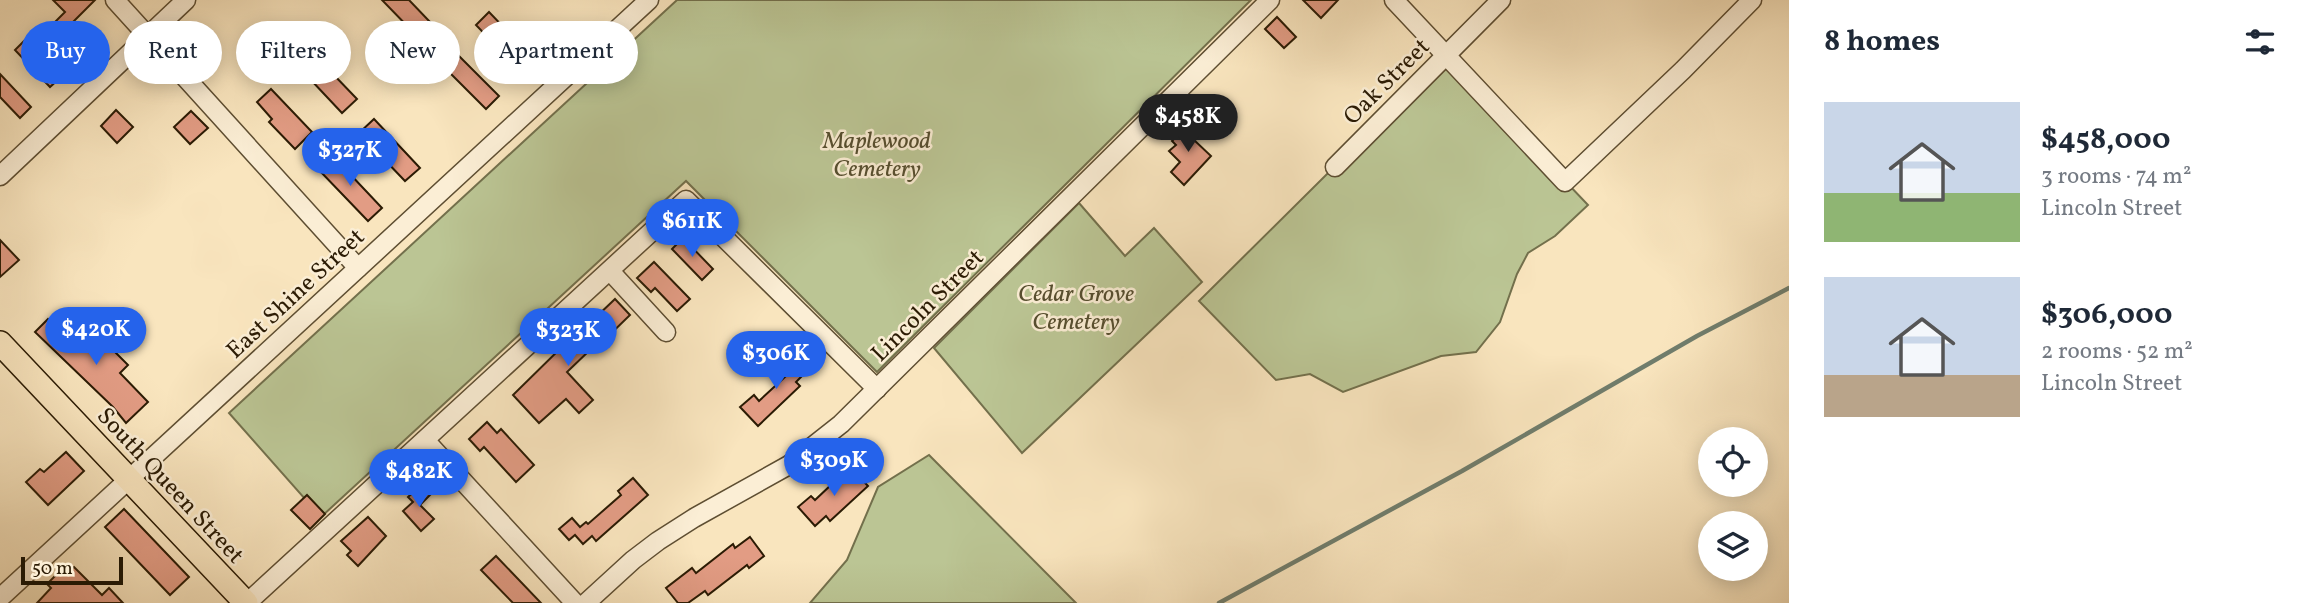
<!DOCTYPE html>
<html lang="en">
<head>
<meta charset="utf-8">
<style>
	body { margin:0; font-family:Vollkorn,serif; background:#f2f2f3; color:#1f2937; height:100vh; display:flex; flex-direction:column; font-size:26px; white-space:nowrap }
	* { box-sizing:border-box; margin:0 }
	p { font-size:23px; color:#747a83 }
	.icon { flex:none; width:38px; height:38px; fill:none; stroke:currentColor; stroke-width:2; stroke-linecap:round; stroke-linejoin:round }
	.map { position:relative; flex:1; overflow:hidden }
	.side { display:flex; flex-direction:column; background:#fff; width:525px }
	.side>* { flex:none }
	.guide { position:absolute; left:21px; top:21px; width:665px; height:63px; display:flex; gap:14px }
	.tools { position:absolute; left:1698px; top:427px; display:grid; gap:14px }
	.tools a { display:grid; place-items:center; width:70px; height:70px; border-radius:50%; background:#fff; box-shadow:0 4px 18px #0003; font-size:35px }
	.scale { position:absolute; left:21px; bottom:18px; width:102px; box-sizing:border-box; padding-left:7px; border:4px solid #2b1b04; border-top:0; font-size:19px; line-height:24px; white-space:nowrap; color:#2b1b04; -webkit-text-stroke:5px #fbeed5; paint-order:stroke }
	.price { position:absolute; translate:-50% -60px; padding:0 16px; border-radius:24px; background:#2563eb; color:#fff; font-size:23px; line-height:46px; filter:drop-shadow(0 2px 4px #0008) }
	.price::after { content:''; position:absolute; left:50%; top:42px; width:21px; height:16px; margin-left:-10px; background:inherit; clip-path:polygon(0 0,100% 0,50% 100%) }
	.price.current { background:#222; color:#fff }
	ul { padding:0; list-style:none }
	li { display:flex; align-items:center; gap:21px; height:175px; padding:0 35px }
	li span { display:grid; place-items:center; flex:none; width:196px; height:140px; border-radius:0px; color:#555 }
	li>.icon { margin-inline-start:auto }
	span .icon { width:84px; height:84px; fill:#fffc; stroke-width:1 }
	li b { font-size:30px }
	h2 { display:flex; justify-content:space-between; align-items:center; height:84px; padding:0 35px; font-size:30px }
	.pill { padding:0 24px; border-radius:32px; background:#fff; box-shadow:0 4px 18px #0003; font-size:24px; line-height:63px }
	.pill.current { background:#2563eb; color:#fff }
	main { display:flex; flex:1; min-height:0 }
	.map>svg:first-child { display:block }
	.green { fill:#bbc594; stroke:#73704c; stroke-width:2 }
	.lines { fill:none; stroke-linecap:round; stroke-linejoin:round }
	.stream { stroke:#707d6c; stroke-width:4.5 }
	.building { fill:#e29c84; stroke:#2b1b04; stroke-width:2 }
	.minor-casing { stroke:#5e4e32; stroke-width:21 }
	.major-casing { stroke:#2b1b04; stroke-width:26 }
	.minor { stroke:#fbeed5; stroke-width:18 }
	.major { stroke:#f9e5be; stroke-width:23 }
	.labels { text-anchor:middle; stroke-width:5; stroke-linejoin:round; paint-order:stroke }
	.street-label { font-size:24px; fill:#2b1b04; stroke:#fbeed5 }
	.park-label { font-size:24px; font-style:italic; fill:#564e2f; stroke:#fbeed5 }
</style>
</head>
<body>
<main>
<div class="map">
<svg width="1789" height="603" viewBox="0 0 1789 603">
	<rect width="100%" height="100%" fill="#f9e5be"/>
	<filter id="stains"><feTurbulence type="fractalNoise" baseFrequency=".00286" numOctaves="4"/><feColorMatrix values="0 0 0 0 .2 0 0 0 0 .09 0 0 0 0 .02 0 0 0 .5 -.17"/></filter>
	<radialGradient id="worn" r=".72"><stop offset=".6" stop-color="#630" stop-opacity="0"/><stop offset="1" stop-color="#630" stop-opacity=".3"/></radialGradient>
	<g class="green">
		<polygon points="677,0 1251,0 877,372 686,181 321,517 229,413"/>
		<polygon points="1446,56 1588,205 1555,236 1528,253 1517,274 1500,322 1476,352 1441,356 1343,392 1310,374 1276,380 1199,301"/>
		<polygon points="1079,203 1125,256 1154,228 1202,282 1022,453 934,348"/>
		<polygon points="929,455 1076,603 810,603 847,560 878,487"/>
	</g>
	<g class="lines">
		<polyline class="stream" points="1219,603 1462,471 1697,336 1789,288"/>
	</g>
	<g class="building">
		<polygon points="53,0 95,0 65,30 56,21 65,12"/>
		<polygon points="382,0 409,0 431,23 417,36"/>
		<polygon points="1303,0 1338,0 1321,18"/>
		<polygon points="489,12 538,63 525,76 476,25"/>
		<polygon points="1277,17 1296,37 1284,48 1265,29"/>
		<polygon points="32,33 55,57 58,54 71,68 50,87 15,50"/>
		<polygon points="450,47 499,96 486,109 437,60"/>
		<polygon points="308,48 357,99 342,113 294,62"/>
		<polygon points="0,74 31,107 20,118 0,97"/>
		<polygon points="271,89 312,132 295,149 269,122 272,119 257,102"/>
		<polygon points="116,110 133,127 117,143 101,126"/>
		<polygon points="191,111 208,128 190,144 174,127"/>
		<polygon points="374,119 420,168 405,181 359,133"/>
		<polygon points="1189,123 1200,134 1194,140 1211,156 1184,185 1171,172 1180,162 1169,151 1176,145 1172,141"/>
		<polygon points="332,155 382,208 368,221 318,169"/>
		<polygon points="683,238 713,269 702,280 672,249"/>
		<polygon points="0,240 19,260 0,277"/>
		<polygon points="654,262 690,299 677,311 655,288 651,292 637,278"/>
		<polygon points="615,299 630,315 593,351 591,349 567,372 593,400 579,413 566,399 539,423 513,395 571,338 573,339"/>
		<polygon points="48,319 71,343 88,325 128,365 120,373 148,402 126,423 113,407 35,332"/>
		<polygon points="793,348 803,359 798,363 806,372 796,382 800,386 758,426 740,407 754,395 759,401 786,376 784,374 790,369 781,360"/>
		<polygon points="487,422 497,433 501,429 534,465 516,482 484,447 480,451 469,439"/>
		<polygon points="66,452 84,471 48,505 26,482 40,469 44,472"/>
		<polygon points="850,467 868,486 830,521 826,516 815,526 798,507 811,496 815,500"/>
		<polygon points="633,478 648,495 596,541 592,536 583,544 575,535 569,540 559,529 572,518 580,527 586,522 588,524 621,495 618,491"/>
		<polygon points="421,485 430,495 420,505 434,519 421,531 403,511 413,502 408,497"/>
		<polygon points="307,495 325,514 310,529 291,510"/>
		<polygon points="124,509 189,577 170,595 105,527"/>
		<polygon points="368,517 386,536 358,566 347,555 351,551 341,541"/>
		<polygon points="750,537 764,556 749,568 747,565 708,595 705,591 688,603 678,603 666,588 692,568 696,573 733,544 735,548"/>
		<polygon points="496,556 541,603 513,603 481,570"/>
		<polygon points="66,565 71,569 74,567 102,595 109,588 123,603 37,603 51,588 47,584"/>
	</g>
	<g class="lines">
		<defs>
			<g id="minor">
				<polyline points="115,0 358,268"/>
				<polyline points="1394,0 1565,182 1683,70 1752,0"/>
				<polyline points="1335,167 1501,0"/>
				<polyline points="0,176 186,0"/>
				<polyline points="610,271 666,332"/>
				<polyline points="425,440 575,603"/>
				<polyline points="0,598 649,0"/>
				<polyline points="247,603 686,200 877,389"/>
				<polyline points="586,603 633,560 658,541 694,518 789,465 841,424 1270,0"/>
			</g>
			<polyline id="major" points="0,343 246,603"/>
		</defs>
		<use href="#minor" class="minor-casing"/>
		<use href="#major" class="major-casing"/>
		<use href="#minor" class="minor"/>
		<use href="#major" class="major"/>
	</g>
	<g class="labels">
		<g class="street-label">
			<text transform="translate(1386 81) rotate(-45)" y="8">Oak Street</text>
			<text transform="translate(295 293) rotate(-43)" y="8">East Shine Street</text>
			<text transform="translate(927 305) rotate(-45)" y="8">Lincoln Street</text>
			<text transform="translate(171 485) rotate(47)" y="8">South Queen Street</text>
		</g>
		<g class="park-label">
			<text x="877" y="148">Maplewood<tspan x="877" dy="28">Cemetery</tspan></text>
			<text x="1076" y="301">Cedar Grove<tspan x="1076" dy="28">Cemetery</tspan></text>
		</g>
	</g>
	<rect width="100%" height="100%" filter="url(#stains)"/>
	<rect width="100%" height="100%" fill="url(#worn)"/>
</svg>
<div class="tools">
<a><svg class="icon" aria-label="locate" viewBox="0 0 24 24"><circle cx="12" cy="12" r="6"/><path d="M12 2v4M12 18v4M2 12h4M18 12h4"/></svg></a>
<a><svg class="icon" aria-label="layers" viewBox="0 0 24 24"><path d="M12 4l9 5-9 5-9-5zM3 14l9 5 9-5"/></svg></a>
</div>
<div class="scale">50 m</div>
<b class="price current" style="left:1188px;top:154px">$458K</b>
<b class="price" style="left:350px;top:188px">$327K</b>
<b class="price" style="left:692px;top:259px">$611K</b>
<b class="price" style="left:96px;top:367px">$420K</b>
<b class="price" style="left:568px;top:368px">$323K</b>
<b class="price" style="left:776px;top:391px">$306K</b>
<b class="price" style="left:834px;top:498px">$309K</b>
<b class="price" style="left:419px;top:509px">$482K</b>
<div class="guide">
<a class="pill current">Buy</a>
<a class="pill">Rent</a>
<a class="pill">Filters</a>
<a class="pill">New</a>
<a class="pill">Apartment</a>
</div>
</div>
<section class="side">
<h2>8 homes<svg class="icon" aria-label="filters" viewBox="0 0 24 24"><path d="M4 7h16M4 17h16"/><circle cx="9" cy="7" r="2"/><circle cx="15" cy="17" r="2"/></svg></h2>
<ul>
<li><span style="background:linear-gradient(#c9d6e8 65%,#8fb573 0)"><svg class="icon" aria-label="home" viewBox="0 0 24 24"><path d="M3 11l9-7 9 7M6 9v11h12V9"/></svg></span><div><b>$458,000</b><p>3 rooms · 74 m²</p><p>Lincoln Street</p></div></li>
<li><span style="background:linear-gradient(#c9d6e8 70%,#b9a48a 0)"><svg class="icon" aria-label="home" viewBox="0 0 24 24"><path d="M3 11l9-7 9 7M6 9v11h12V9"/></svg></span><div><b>$306,000</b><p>2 rooms · 52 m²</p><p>Lincoln Street</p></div></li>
</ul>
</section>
</main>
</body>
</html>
